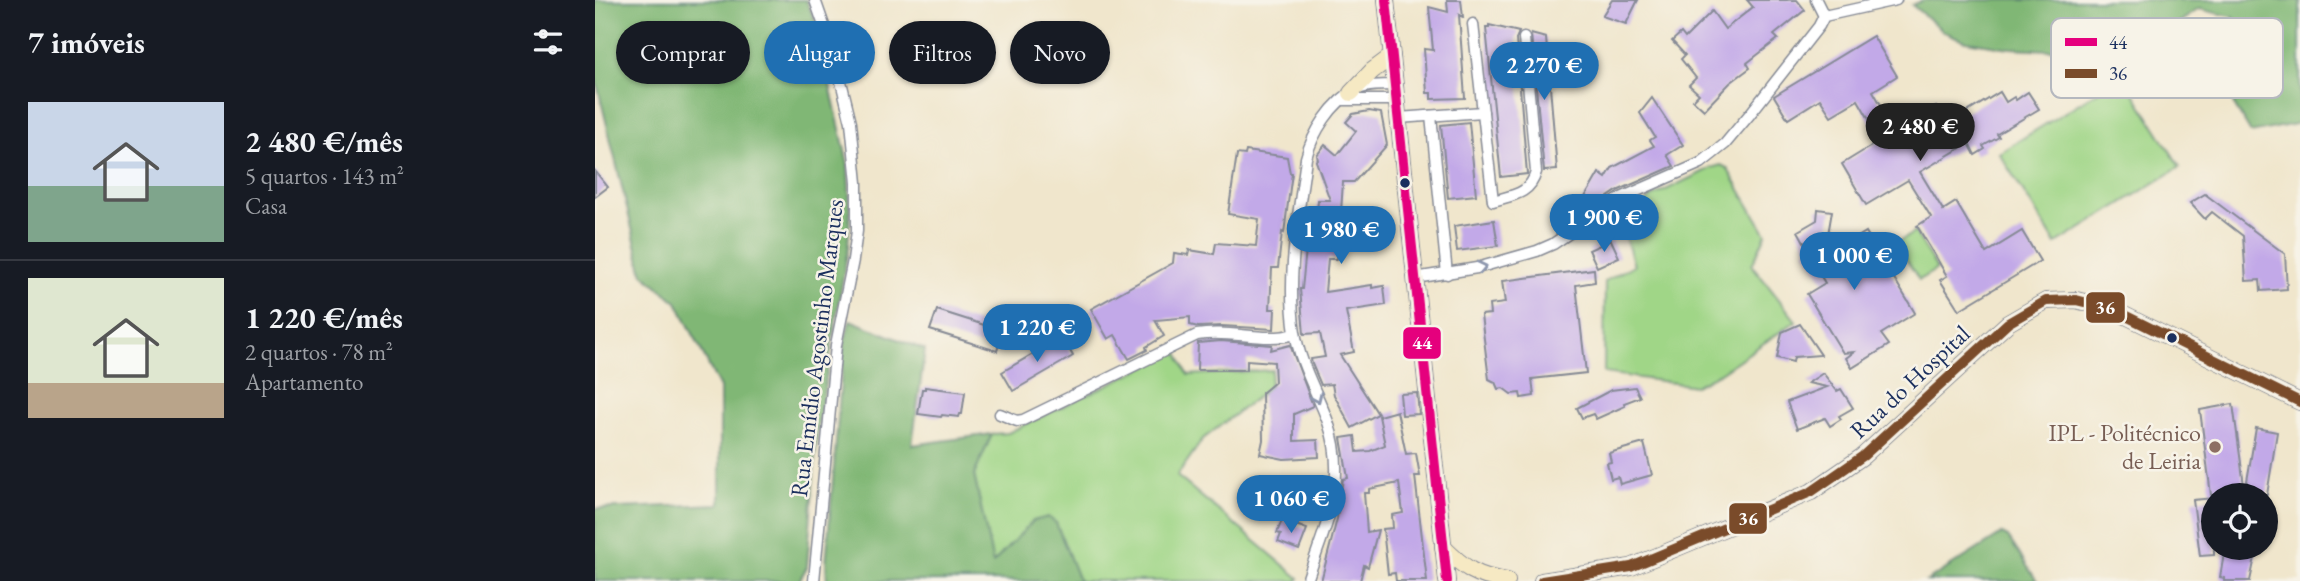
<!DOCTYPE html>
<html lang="pt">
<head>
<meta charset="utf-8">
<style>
	body { margin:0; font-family:"EB Garamond",serif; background:#20242c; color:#f1f3f6; height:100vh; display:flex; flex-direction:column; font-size:26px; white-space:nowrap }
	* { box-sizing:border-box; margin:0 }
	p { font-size:23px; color:#9ea1a6 }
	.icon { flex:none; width:38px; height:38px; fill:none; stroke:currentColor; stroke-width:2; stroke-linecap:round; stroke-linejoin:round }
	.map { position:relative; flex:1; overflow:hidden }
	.details { display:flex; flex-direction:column; background:#171b24; width:595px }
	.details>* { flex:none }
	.banner { position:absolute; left:21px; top:21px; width:665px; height:63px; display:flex; gap:14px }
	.controls { position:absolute; left:1606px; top:483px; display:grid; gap:14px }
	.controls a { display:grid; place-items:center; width:77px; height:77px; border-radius:50%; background:#171b24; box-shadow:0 2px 5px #0004; font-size:35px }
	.price { position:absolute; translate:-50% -60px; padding:0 16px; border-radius:24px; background:#1f6fb2; color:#fff; font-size:23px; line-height:46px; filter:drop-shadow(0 2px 4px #0008) }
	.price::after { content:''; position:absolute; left:50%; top:42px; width:21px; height:16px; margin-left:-10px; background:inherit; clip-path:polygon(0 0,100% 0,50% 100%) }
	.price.current { background:#222; color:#fff }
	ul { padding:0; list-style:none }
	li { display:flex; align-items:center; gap:21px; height:175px; padding:0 28px }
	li+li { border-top:2px solid #363941 }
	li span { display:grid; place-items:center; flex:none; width:196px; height:140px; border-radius:0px; color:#555 }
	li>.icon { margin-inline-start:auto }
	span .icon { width:84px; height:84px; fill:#fffc; stroke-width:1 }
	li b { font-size:30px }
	h2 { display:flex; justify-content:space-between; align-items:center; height:84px; padding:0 28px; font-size:30px }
	.tag { padding:0 24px; border-radius:32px; background:#171b24; box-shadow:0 2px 5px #0004; font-size:24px; line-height:63px }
	.tag.current { background:#1f6fb2; color:#fff }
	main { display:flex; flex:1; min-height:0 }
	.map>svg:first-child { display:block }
	.green { fill:#a0d687; stroke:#5e8272; stroke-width:2 }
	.forest { fill:#80b774; stroke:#4e7369; stroke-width:2 }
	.building { fill:#c2a9e8 }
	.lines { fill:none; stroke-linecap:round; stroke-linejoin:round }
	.street-casing { stroke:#868a95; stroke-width:13 }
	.secondary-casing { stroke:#868a95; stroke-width:18 }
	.street { stroke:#fff; stroke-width:10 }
	.secondary { stroke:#f6e9c3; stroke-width:16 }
	.bus-1-casing { stroke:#f7f3e8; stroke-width:16 }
	.bus-2-casing { stroke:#f7f3e8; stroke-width:16 }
	.bus-1 { stroke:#e5007d; stroke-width:10 }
	.bus-2 { stroke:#7a4b2a; stroke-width:10 }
	.oneway { stroke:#8d97ae }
	.bus-dot { fill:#1b2f5e; stroke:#f7f3e8; stroke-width:2.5 }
	.education-dot { fill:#8d6e63; stroke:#f7f3e8; stroke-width:2.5 }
	.labels { text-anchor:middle; stroke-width:5; stroke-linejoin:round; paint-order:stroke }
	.street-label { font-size:24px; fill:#1b2f5e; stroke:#f7f3e8 }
	.education-label { font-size:24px; fill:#785e54; stroke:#f7f3e8; text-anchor:end }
	.key { fill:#f7f3e8; stroke:#b5b8bf; stroke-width:2 }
	.key-label { font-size:19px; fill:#1b2f5e }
	.line-badge { stroke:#f7f3e8; stroke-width:2.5 }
	.badge-label { font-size:19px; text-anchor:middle; font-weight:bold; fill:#fff }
</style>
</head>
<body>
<main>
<section class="details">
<h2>7 imóveis<svg class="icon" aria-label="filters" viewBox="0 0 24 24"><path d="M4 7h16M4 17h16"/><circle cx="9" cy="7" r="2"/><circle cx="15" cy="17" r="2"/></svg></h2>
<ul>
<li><span style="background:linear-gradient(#c9d6e8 60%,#7fa58c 0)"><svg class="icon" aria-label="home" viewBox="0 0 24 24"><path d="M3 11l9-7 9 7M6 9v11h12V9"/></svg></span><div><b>2 480 €/mês</b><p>5 quartos · 143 m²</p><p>Casa</p></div></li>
<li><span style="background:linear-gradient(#dfe7d0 75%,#b9a48a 0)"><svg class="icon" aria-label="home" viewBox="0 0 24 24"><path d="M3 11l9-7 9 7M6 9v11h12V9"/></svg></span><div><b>1 220 €/mês</b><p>2 quartos · 78 m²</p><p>Apartamento</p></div></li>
</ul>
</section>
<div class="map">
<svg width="1705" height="581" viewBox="0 0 1705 581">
	<rect width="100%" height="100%" fill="#f7f3e8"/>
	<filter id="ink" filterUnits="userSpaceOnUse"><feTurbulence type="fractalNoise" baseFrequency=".0143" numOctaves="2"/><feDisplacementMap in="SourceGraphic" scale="14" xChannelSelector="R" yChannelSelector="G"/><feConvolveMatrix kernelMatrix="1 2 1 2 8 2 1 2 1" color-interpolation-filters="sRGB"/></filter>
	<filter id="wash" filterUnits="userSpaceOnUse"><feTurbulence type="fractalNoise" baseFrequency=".00686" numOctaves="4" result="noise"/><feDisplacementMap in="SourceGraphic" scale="28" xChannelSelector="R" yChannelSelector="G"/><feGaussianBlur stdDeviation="1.57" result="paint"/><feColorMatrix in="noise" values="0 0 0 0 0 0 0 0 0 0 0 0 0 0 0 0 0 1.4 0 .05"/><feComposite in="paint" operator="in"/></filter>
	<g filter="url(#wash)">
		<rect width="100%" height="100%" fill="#f0e6cc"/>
		<g class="green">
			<polygon points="1528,76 1585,167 1461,244 1404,153"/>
			<polygon points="1126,165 1132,168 1171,234 1157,265 1201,321 1125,373 1100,386 1009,373 1010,281 1039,265 1027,226 1056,197 1116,168"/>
			<polygon points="1320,232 1342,269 1324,280 1301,243"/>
			<polygon points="582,351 593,375 677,370 674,388 608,439 582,476 704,578 703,581 484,581 461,523 398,564 379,475 397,434 413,433"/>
		</g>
		<g class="forest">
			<polygon points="0,0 211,0 220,20 253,164 255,209 253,248 222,432 212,567 204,581 0,581 0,509 125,504 125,388 82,302 48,274 0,76"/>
			<polygon points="1328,0 1705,0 1705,123 1656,133 1638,103 1643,55 1639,17 1604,9 1561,38 1552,34 1476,51 1415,48 1371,41 1349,32 1317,5"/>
			<polygon points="255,320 330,350 317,445 397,434 379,475 398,563 438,521 453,517 461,523 484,581 232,581 231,564 249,344"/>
			<polygon points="1407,534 1413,537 1442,581 1332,581"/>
		</g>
		<g id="blocks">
			<g class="building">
				<polygon points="852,0 866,0 868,17 864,15 870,98 836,99 836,93 832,93 829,49 838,50 834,7 853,12"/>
				<polygon points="1017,0 1043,0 1031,24 1007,16"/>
				<polygon points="1152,0 1202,0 1210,10 1179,35 1183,39 1152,63 1155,68 1135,83 1109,110 1098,100 1104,94 1094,85 1101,78 1086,59 1090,55 1077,41 1086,33 1090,38 1117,11 1130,29 1158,7"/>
				<polygon points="894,25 924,32 921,39 932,174 906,177 891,28 894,28"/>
				<polygon points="936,34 951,38 962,170 949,171"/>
				<polygon points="1278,36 1302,76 1278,91 1301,131 1341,107 1351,125 1405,92 1411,102 1419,97 1421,100 1433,92 1444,109 1402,134 1404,137 1388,146 1390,149 1380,155 1374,143 1325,172 1348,210 1361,202 1391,253 1427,231 1445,261 1364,310 1345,280 1352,276 1322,226 1336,217 1313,180 1271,205 1247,164 1286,140 1263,100 1236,116 1225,99 1193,119 1179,96"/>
				<polygon points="1057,98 1088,145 1072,155 1079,166 1022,191 975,223 1004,173 1011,178 1017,168 1059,146 1055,140 1060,137 1045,113"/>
				<polygon points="774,111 786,113 792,145 759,182 748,182 746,212 778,214 776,230 745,227 742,259 733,259 730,292 777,285 777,288 789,286 791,305 751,311 759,352 745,355 783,414 757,428 739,395 737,384 726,385 717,364 716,359 730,357 725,333 709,334 705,289 707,289 711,249 719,250 723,200 735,200 721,161 723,160 722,155 730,145 742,155 761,131 751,122 758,114"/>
				<polygon points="874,122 881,195 853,198 846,125"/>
				<polygon points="651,151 692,157 695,173 697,173 689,233 687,232 683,268 677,268 675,309 680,309 679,329 627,326 603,327 595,325 595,317 560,320 569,336 551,347 552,350 534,359 520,335 513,339 496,309 578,263 579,253 593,255 594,250 619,254 621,243 661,246 664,219 633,214 642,154 650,155"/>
				<polygon points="0,171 13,187 0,197"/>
				<polygon points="1610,194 1690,254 1692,289 1666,291 1665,280 1651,281 1648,236 1617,212 1610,219 1595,203"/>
				<polygon points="1223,209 1237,211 1229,258 1271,232 1320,313 1286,334 1294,345 1257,368 1251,358 1259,352 1248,353 1212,294 1230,283 1210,250 1213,249 1203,231 1222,220"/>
				<polygon points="899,220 903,246 862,251 859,226"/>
				<polygon points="1016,240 1024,257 1002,267 994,250"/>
				<polygon points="999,269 1000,282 981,285 991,373 937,379 939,396 926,398 925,393 916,394 908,388 903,389 900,382 894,379 886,315 895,314 894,305 910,303 907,281"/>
				<polygon points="342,310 408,331 402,351 335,330"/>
				<polygon points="1205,324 1226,355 1199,357 1198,362 1182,358 1187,332"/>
				<polygon points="467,337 478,356 418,391 407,372"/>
				<polygon points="626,341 677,345 676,350 695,345 718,406 699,414 699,441 723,440 724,457 689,459 665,454 668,440 667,393 680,382 679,362 652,360 652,370 602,370 603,343"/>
				<polygon points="1228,373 1242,391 1246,389 1258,408 1244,416 1246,419 1235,426 1230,418 1202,429 1192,402 1232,387 1213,383"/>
				<polygon points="330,387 370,392 367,414 365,414 364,417 347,415 346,417 323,414 327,389 330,389"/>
				<polygon points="1040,387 1045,397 1029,403 1030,406 1001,419 998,414 987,418 982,408 1016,390"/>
				<polygon points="822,393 824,414 807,415 805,394"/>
				<polygon points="1638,404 1650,493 1661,428 1682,432 1672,495 1616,495 1605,410"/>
				<polygon points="802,411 811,454 821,453 825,476 820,476 832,581 801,581 800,573 793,574 788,529 798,528 797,515 808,513 804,483 774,489 774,493 769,493 772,532 783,530 773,567 769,565 765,581 726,581 742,519 748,479 753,478 746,438 760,436 762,452 775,451 790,445 784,416"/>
				<polygon points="1049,443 1057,475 1025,484 1023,477 1016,479 1012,463 1016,462 1014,453"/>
				<polygon points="699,476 721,484 714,505 692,497"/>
				<polygon points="1619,498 1619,555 1605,556 1598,500"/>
				<polygon points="687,520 712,529 704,550 683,542 686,534 682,533"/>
				<polygon points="1630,548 1662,548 1655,581 1629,581 1629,578 1625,577"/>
			</g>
		</g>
	</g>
	<g filter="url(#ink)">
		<use href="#blocks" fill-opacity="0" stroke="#868a95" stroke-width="2"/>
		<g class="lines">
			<defs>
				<g id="street">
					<polyline points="1221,0 1229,16"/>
					<path d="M878,24L898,201C919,195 935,194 941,172L929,38"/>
					<polyline points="748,100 801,100"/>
					<polyline points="836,116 852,274"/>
					<polyline points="803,118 888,112"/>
					<polyline points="820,278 882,268 942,251 958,244 1026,198 1106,163 1130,144 1155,114 1224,26 1229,16 1301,0"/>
					<path d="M405,414L422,421L428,420L602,335C634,329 669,343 700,334"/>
					<polyline points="219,581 241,345 258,260 262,231 262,183 256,122 240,57 220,0"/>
					<path d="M712,581C730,525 754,482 733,422C722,392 705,364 700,332C691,275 704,214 711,158C717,134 737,101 761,90C772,85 787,85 800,85"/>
				</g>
				<g id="secondary">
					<polyline points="791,0 852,581"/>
					<polyline points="756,93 777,71 797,56"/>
					<path d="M848,547C869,568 882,577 912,581"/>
					<polyline points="947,581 1036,567 1216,492 1268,456 1413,323 1451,301 1481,300 1517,309 1705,402"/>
				</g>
			</defs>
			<use href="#street" class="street-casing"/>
			<use href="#secondary" class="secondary-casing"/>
			<use href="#street" class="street"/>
			<use href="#secondary" class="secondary"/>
			<defs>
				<polyline id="bus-1" points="791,0 852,581"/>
				<polyline id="bus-2" points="947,581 1036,567 1216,492 1268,456 1413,323 1451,301 1481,300 1517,309 1705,402"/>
			</defs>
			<use href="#bus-1" class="bus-1-casing"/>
			<use href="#bus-2" class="bus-2-casing"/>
			<use href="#bus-1" class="bus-1"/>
			<use href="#bus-2" class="bus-2"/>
		</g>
		<defs><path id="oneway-chevron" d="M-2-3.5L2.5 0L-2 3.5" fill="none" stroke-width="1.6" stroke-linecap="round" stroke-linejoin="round" transform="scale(1.75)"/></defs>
		<g class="oneway">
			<use href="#oneway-chevron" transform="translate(887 267) rotate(-13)"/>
			<use href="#oneway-chevron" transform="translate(722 398) rotate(66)"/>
		</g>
	</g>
	<g class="bus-dot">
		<circle cx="810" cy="183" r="6"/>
		<circle cx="1577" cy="338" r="6"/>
	</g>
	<circle class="education-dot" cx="1620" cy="447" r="7"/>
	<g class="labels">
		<g class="street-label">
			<text transform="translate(222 348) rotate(-83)" y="8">Rua Emídio Agostinho Marques</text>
			<text transform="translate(1315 382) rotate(-43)" y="8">Rua do Hospital</text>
		</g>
		<g class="education-label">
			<text x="1606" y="441">IPL - Politécnico<tspan x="1606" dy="28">de Leiria</tspan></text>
		</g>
	</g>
	<rect x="1456" y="18" width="232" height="80" rx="10" class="key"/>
	<rect x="1470" y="38" width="32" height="8" fill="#e5007d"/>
	<rect x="1470" y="69" width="32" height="9" fill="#7a4b2a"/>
	<g class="key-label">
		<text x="1514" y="49">44</text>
		<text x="1514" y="80">36</text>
	</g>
	<g class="line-badge">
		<rect x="1490" y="291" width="41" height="33" rx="7" fill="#7a4b2a"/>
		<rect x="807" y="326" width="40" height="34" rx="7" fill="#e5007d"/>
		<rect x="1133" y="502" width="40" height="33" rx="7" fill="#7a4b2a"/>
	</g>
	<g class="badge-label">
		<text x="1510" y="314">36</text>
		<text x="827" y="349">44</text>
		<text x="1153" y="525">36</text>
	</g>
</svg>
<div class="controls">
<a><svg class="icon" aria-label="locate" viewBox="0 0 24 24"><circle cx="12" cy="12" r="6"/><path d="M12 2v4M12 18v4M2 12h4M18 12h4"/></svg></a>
</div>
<b class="price" style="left:949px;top:102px">2 270 €</b>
<b class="price current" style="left:1325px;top:163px">2 480 €</b>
<b class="price" style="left:1009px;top:254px">1 900 €</b>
<b class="price" style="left:746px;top:266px">1 980 €</b>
<b class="price" style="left:1259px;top:292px">1 000 €</b>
<b class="price" style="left:442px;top:364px">1 220 €</b>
<b class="price" style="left:696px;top:535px">1 060 €</b>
<div class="banner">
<a class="tag">Comprar</a>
<a class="tag current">Alugar</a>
<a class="tag">Filtros</a>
<a class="tag">Novo</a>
</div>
</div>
</main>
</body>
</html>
